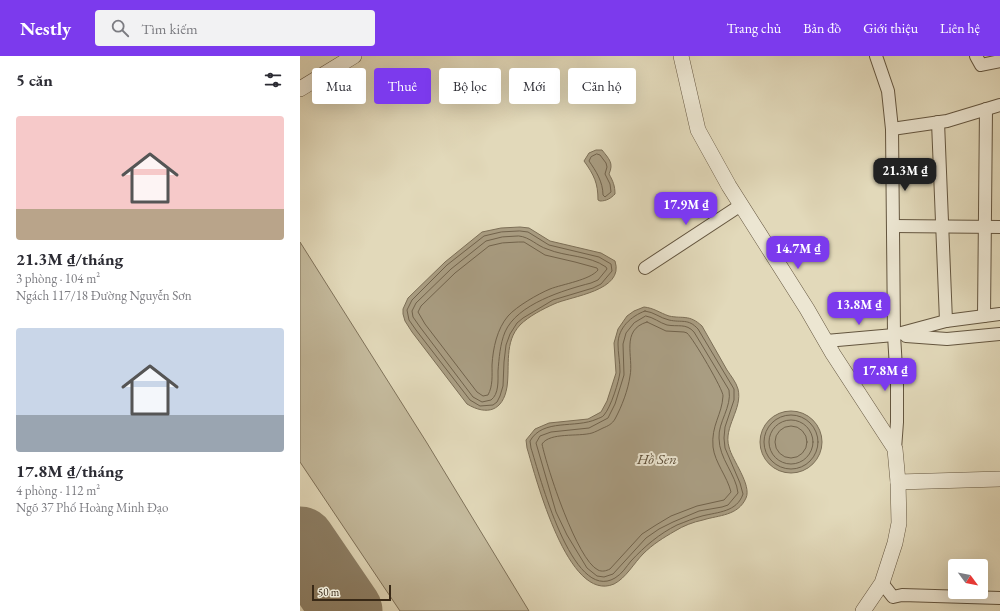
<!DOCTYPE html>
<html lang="vi">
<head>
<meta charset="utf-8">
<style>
	body { margin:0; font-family:"EB Garamond",serif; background:#f2f2f3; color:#2b2b33; height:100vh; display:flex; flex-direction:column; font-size:15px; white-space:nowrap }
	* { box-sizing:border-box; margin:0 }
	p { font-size:13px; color:#7c7c81 }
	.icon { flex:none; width:22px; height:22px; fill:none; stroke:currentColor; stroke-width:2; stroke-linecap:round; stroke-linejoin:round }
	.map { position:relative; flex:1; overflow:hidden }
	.drawer { display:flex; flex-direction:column; background:#fff; width:300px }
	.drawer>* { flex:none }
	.hud { position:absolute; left:12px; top:12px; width:380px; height:36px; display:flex; gap:8px }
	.needle { width:26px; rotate:122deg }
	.tools { position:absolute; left:648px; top:503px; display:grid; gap:8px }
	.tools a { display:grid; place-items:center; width:40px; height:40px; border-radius:4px; background:#fff; box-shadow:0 4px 16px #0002; font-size:20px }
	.scale { position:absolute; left:12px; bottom:10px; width:79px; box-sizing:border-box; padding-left:4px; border:2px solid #392916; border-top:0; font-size:11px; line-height:14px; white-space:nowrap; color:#392916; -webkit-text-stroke:3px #ece6d2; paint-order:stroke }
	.price { position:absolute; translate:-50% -34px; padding:0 9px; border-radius:8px; background:#7c3aed; color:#fff; font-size:13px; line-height:26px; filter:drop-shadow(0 1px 2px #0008) }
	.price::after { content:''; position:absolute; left:50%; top:24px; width:12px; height:9px; margin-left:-6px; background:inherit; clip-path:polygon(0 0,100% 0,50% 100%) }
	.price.on { background:#222; color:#fff }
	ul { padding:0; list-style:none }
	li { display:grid; align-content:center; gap:8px; height:212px; padding:0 16px }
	li span { display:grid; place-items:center; height:124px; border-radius:4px; color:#555 }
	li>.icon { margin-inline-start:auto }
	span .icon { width:72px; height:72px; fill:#fffc; stroke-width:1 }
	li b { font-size:17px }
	h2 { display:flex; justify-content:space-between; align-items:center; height:48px; padding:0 16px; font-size:17px }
	.chip { padding:0 14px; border-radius:4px; background:#fff; box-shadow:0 4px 16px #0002; font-size:14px; line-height:36px }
	.chip.on { background:#7c3aed; color:#fff }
	header { display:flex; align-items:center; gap:24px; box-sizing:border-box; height:56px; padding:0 20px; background:#7c3aed; color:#fff }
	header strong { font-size:19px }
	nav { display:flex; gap:22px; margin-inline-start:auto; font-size:14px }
	.search { width:280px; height:36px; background:#f2f2f3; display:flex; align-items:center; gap:10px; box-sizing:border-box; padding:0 14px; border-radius:4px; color:#7c7c81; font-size:15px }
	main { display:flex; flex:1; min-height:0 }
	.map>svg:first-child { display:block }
	.green { fill:#c5bb9e; stroke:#7f725a }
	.water { fill:#a99d82; stroke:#7c6f57 }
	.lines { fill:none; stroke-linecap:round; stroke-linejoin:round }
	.shore { stroke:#71634c; stroke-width:1 }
	.runway { stroke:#8e8168; stroke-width:71 }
	.minor-casing { stroke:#63553f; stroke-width:14 }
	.tertiary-casing { stroke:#63553f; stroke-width:16 }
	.minor { stroke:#ece6d2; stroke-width:12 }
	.tertiary { stroke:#ece6d2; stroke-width:15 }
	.labels { text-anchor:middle; stroke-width:4; stroke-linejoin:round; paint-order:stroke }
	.water-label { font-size:15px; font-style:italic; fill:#5b4c36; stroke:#ece6d2 }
</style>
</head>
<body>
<header>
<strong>Nestly</strong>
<div class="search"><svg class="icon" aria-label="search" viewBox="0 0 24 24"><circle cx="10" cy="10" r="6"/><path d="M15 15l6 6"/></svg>Tìm kiếm</div>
<nav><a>Trang chủ</a><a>Bản đồ</a><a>Giới thiệu</a><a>Liên hệ</a></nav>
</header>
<main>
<section class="drawer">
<h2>5 căn<svg class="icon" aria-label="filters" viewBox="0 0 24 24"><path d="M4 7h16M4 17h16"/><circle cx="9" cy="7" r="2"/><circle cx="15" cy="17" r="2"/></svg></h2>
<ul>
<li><span style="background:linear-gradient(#f6c9c9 75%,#b9a48a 0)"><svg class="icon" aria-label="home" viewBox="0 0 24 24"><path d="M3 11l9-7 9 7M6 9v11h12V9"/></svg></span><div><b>21.3M ₫/tháng</b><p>3 phòng · 104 m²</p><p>Ngách 117/18 Đường Nguyễn Sơn</p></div></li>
<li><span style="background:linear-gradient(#c9d6e8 70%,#9aa5b1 0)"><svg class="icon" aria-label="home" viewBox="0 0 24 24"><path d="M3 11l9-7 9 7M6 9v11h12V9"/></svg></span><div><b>17.8M ₫/tháng</b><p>4 phòng · 112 m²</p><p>Ngõ 37 Phố Hoàng Minh Đạo</p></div></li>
</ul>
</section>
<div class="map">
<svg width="700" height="555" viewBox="0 0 700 555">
	<rect width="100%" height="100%" fill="#e2d9ba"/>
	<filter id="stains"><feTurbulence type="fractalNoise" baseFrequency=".005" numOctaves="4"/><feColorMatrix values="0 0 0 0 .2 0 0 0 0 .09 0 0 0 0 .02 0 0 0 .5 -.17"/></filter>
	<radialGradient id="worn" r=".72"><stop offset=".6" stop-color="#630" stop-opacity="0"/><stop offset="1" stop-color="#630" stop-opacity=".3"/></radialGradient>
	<polygon class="green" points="0,186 127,387 229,555 100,555 0,406"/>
	<g class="water">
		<path d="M296,94H302C309,103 314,107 309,118C313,125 315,130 315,138C311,142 307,145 300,145L298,144C298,127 294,119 284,105L289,97Z"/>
		<path d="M220,171L229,172L250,185L301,197L315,205C325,235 271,240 254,248C243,253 229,260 220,269C204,286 210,310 207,331C203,355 187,360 167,348L112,276L105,265L103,258V253L108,242L145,206L182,176L201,172Z"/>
		<path d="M344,251C354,252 360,257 369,260C383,263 389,258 402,270C410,285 419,299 427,314C431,320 436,326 438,333C443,353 423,371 429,391C432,404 452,429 446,442C438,460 419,459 403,464C393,466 383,470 375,475C363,482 353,488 343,498C334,507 326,522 314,528C268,548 236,422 227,392L226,384L235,373L249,367L288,363L301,356L307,345L316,317L314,287L318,273L327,260L334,255Z"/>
		<circle cx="491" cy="386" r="31"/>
	</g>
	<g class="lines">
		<g class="shore">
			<path d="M297,98L300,99L306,107L307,111L305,118L310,128L311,136L305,141L303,139C303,126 296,115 289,105L291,101Z"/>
			<polygon points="220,175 228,176 249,189 299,201 311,208 312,215 301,228 293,232 253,244 223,262 217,267 210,278 206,289 204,306 203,330 200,340 197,346 193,349 180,350 170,344 116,274 109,264 107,254 112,244 147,209 184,180 201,176"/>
			<path d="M219,180C230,181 237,190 247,193C266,201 289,199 306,211L307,213L298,224L291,227C264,234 217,248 205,276C200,288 199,303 198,315C198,325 199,338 191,344L182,346L173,341L120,271L113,261L112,255L116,247L151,213L186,185L202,181Z"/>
			<path d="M219,186H224L245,199L275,206L297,212L298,214C290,224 263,228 250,233C238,238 217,250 208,260C197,273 193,292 192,309C192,319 193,330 188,339L183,340L177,336L125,268L118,256L121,250L155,217L189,190L202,187Z"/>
			<path d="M345,255C354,256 360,262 369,264C382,267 388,262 398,273L434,333V344L425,371L424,382L425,392L440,427L443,438C437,456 418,456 402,460C394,462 385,466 377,469C359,478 345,490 331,505C326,511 322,518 315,522C272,548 239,417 231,392L230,385C243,362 275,373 297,363C299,362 303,361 304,359C311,351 319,325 320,316C320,306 318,297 318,288C318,272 331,260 345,255Z"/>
			<path d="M346,260C353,261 360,267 367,269C378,271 386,267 394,276L429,334C432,351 418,366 419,382C419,403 436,418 438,437L428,449L422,451L399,455L373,466L359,473L346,482L313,518L304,521L297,520L287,512L267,479L256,456L236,387L240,380L251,376L289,372L308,362L315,348L324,319L323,288L326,277L334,267Z"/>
			<path d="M347,266L366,275L384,276L387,277C393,282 424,335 423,340C422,359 411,369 413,391C415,407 427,420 431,436L424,444L397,450L371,460L356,469L342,478L310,513C306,515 302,516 298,514C277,504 247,412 242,388C250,376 278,381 292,377C295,376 299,374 303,372C308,370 312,368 315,363C322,350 328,334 330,320C334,301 320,274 347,266Z"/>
			<circle cx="491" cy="386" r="27"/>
			<circle cx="491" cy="386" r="22"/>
			<circle cx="491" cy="386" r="16"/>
		</g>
		<polyline class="runway" points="0,486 47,555"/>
		<defs>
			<g id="minor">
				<polyline points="576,0 588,35 592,73 594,279 597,329 597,366 595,393"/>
				<polyline points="676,0 681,9 700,5"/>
				<polyline points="638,66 646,265"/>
				<polyline points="592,73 647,65 700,49"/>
				<polyline points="593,170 700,171"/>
				<polyline points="345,212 441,149"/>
				<polyline points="684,260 686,53"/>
				<polyline points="606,280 647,283 700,278"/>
				<polyline points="526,285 594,279 646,265 700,258"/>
				<polyline points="582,527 593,541 602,539 700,542"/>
			</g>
			<g id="tertiary">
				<polyline points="381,0 398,74 429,130 507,253 533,298 595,393 598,426 599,467 595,487 582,527 563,555"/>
				<polyline points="0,33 54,0"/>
				<polyline points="598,426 700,423"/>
			</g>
		</defs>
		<use href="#minor" class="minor-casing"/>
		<use href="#tertiary" class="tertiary-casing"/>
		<use href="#minor" class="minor"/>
		<use href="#tertiary" class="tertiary"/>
	</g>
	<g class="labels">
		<g class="water-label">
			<text x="357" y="408">Hồ Sen</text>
		</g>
	</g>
	<rect width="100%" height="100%" filter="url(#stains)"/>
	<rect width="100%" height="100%" fill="url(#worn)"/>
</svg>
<div class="tools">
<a><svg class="needle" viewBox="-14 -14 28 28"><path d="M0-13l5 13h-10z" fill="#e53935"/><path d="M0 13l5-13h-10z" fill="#7c7c81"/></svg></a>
</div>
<div class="scale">50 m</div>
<b class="price on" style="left:605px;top:136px">21.3M ₫</b>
<b class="price" style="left:386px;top:170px">17.9M ₫</b>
<b class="price" style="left:498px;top:214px">14.7M ₫</b>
<b class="price" style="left:559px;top:270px">13.8M ₫</b>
<b class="price" style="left:585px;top:336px">17.8M ₫</b>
<div class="hud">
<a class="chip">Mua</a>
<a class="chip on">Thuê</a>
<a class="chip">Bộ lọc</a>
<a class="chip">Mới</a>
<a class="chip">Căn hộ</a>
</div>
</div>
</main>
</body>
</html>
